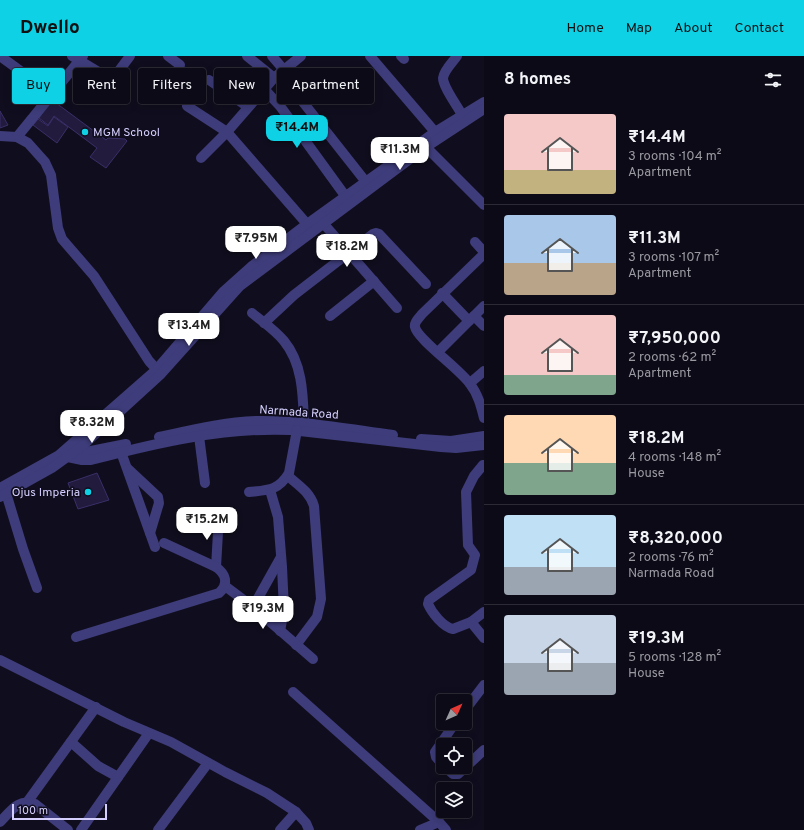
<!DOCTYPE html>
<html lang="en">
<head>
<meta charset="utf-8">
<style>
	body { margin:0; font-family:Overpass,sans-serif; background:#15131f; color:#f1f3f6; height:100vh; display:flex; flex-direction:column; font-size:15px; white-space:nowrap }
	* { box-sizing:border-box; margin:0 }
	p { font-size:13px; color:#9a9aa1 }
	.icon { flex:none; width:22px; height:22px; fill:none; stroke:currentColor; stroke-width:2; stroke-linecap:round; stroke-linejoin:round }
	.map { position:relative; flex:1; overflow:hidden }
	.sheet { display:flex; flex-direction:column; background:#0c0a16; width:320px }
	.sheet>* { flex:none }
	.banner { position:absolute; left:12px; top:12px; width:380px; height:36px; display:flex; gap:8px }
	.needle { width:26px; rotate:45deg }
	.controls { position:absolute; left:436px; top:638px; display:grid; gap:8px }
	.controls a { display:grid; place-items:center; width:36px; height:36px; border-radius:4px; background:#0c0a16; box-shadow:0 2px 10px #0003,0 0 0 1px #2c2b35; font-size:20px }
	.scale { position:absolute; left:12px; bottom:10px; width:95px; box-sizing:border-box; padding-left:4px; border:2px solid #d3cefc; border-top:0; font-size:11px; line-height:14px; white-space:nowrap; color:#d3cefc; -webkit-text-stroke:3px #100e1e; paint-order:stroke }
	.price { position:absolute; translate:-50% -34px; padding:0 9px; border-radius:8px; background:#fff; color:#222; font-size:13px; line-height:26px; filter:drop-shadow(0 1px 2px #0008) }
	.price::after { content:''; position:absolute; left:50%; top:24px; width:12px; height:9px; margin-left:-6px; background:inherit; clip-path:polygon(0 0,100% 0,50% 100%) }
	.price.current { background:#0fd1e6; color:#111 }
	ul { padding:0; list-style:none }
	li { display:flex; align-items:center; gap:12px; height:100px; padding:0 20px }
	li+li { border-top:1px solid #2c2b35 }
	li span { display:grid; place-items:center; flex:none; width:112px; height:80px; border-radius:4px; color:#555 }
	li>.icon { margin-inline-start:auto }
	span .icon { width:48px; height:48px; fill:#fffc; stroke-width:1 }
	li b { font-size:17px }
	h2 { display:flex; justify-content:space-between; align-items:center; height:48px; padding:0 20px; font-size:17px }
	.tag { padding:0 14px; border-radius:4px; background:#0c0a16; box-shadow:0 2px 10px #0003,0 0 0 1px #2c2b35; font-size:14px; line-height:36px }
	.tag.current { background:#0fd1e6; color:#111 }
	header { display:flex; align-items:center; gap:24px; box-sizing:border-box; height:56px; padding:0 20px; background:#0fd1e6; color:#111 }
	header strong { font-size:19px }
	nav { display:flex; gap:22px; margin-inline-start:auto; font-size:14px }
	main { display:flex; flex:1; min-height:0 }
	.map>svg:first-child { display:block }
	.building { fill:#221b3e; stroke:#3a2f68 }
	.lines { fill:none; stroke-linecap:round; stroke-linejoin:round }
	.minor { stroke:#3e3c7a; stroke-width:10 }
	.poi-dot { fill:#0fd1e6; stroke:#100e1e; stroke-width:1.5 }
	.labels { text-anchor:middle; stroke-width:3.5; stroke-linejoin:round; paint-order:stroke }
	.poi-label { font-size:12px; fill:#d3cefc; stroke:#100e1e; text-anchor:start }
	.street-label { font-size:12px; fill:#d3cefc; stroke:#100e1e }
</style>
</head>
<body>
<header>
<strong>Dwello</strong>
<nav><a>Home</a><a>Map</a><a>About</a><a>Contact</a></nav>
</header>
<main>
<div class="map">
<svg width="484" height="774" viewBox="0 0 484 774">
	<rect width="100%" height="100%" fill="#100e1e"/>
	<g class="building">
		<polygon points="52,44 106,84 108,82 125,83 127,85 106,112 90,101 97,92 54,60 48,69 39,62"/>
		<polygon points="0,55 8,69 0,72"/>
		<polygon points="54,61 68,71 57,87 33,69 38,63 48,70"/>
		<polygon points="97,417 109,444 78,453 68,427"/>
	</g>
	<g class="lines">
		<g class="minor">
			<polyline points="0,0 52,38"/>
			<polyline points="72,0 112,24 130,0"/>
			<polyline points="168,0 180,9"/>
			<polyline points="247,0 274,22"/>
			<polyline points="272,0 284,14"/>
			<polyline points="370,0 435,76"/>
			<polyline points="401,0 404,3"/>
			<path d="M457,0C453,6 444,14 443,22C443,31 458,51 462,59"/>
			<polyline points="280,17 366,126"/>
			<polyline points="209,24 248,51"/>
			<polyline points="264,33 280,50 346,141"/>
			<polyline points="187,50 227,76 307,168"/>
			<polyline points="0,80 17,81 28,87 45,106 51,119 58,172 62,183 94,220 149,305 160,317"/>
			<polyline points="17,81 83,0"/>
			<polyline points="426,91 484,149"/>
			<polyline points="201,102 227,76 274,22 301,0"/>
			<polyline points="317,168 323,167 397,252"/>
			<polyline points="475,186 484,196"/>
			<path d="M484,198L422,258C419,262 414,266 415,271C417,283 461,314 470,328C478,338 481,350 484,362"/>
			<polyline points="442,237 469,265"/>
			<path d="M252,257C263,266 275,274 284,285C303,308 303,340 304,368"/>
			<polyline points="330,260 374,225"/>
			<polyline points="474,260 484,270"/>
			<polyline points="264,267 294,239 373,178 376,177 379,178 426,228"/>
			<polyline points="438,296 484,250"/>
			<polyline points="470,327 484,315"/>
			<polyline points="199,380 205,427"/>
			<path d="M159,381C191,374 224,366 256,365C302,364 348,373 393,379"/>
			<polyline points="421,383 451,385 484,380"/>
			<polyline points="73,396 86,396 126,388"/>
			<polyline points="121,396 155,491"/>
			<path d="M63,400L82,404H91C156,387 224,371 291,374L441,391L456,392L484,389"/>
			<path d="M483,409L474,420L466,436L468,489L475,499L471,514L429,544L428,548C432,557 443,571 453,573L471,566L484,556"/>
			<polyline points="128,413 158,441 159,447 150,477"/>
			<path d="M288,420C298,429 310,436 314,450L321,543L317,561L296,589"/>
			<polyline points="0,432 59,399 156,314 223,236 252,210 307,168 435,76 484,46"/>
			<polyline points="270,434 278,461 282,511 284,554 280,575"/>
			<path d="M249,436C268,434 278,435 289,417L297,374"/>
			<polyline points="6,437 23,493 37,532"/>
			<polyline points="0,441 52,412 81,391 161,318 240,230 426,91 484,53"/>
			<polyline points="216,511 219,459"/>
			<polyline points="225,530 253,551 313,603"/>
			<polyline points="253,551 281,501"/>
			<polyline points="471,566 484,582"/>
			<path d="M76,581L219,537C229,528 226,518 216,511L164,487"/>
			<polyline points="0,604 124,666 171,686 225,716 267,737 296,756 306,767 309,774"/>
			<polyline points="293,636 439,766 446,774"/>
			<polyline points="465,654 484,629"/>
			<polyline points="71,686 98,710 118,721"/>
			<polyline points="443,709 436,701 435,696 455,667"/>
			<polyline points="445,711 453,718 458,718 484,694"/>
			<polyline points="28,745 96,651"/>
			<path d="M0,766C11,755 18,742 35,748L68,774"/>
			<polyline points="81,774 149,677"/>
			<polyline points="158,774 208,707"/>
			<polyline points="280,774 296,756"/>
			<polyline points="420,774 439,766"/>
		</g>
	</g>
	<g class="poi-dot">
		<circle cx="85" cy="76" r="4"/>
		<circle cx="88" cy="436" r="4"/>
	</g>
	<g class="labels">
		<g class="poi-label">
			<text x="93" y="80">MGM School</text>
			<text x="80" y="440" text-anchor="end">Ojus Imperia</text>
		</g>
		<g class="street-label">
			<text transform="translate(299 356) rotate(4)" y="4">Narmada Road</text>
		</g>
	</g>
</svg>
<div class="controls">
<a><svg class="needle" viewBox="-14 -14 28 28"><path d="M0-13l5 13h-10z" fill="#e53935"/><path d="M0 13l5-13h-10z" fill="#9a9aa1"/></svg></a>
<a><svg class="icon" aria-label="locate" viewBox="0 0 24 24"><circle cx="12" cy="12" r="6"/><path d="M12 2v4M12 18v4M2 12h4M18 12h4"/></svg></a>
<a><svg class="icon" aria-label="layers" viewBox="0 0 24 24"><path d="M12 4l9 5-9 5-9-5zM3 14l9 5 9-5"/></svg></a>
</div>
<div class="scale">100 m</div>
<b class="price current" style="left:297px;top:93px">₹14.4M</b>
<b class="price" style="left:400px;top:115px">₹11.3M</b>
<b class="price" style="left:256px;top:204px">₹7.95M</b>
<b class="price" style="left:347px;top:212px">₹18.2M</b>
<b class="price" style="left:189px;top:291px">₹13.4M</b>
<b class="price" style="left:92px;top:388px">₹8.32M</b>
<b class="price" style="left:207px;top:485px">₹15.2M</b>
<b class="price" style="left:263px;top:574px">₹19.3M</b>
<div class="banner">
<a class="tag current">Buy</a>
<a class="tag">Rent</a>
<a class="tag">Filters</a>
<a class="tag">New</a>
<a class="tag">Apartment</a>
</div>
</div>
<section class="sheet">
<h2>8 homes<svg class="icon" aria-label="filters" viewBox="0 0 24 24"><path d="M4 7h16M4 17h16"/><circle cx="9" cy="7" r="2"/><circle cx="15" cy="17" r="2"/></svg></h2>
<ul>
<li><span style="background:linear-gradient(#f6c9c9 70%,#c2b280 0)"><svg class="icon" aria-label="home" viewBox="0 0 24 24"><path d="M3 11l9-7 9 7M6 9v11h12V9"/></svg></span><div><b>₹14.4M</b><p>3 rooms · 104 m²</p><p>Apartment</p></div></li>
<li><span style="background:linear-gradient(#a9c7e8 60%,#b9a48a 0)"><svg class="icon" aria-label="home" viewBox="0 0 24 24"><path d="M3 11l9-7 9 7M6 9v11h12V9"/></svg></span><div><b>₹11.3M</b><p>3 rooms · 107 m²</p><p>Apartment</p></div></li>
<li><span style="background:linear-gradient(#f6c9c9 75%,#7fa58c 0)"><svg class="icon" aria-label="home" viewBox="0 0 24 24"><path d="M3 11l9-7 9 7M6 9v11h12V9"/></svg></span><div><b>₹7,950,000</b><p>2 rooms · 62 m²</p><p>Apartment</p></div></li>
<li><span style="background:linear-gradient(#ffd9b3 60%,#7fa58c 0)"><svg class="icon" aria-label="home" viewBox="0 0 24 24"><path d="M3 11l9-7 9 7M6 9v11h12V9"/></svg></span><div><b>₹18.2M</b><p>4 rooms · 148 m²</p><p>House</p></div></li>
<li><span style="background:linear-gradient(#bfe0f5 65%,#9aa5b1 0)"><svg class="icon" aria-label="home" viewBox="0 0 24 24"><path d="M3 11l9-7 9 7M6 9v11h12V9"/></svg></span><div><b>₹8,320,000</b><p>2 rooms · 76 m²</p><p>Narmada Road</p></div></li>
<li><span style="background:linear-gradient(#c9d6e8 60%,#9aa5b1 0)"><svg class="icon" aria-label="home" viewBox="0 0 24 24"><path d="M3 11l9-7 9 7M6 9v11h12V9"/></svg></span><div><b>₹19.3M</b><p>5 rooms · 128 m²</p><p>House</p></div></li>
</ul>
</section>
</main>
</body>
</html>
